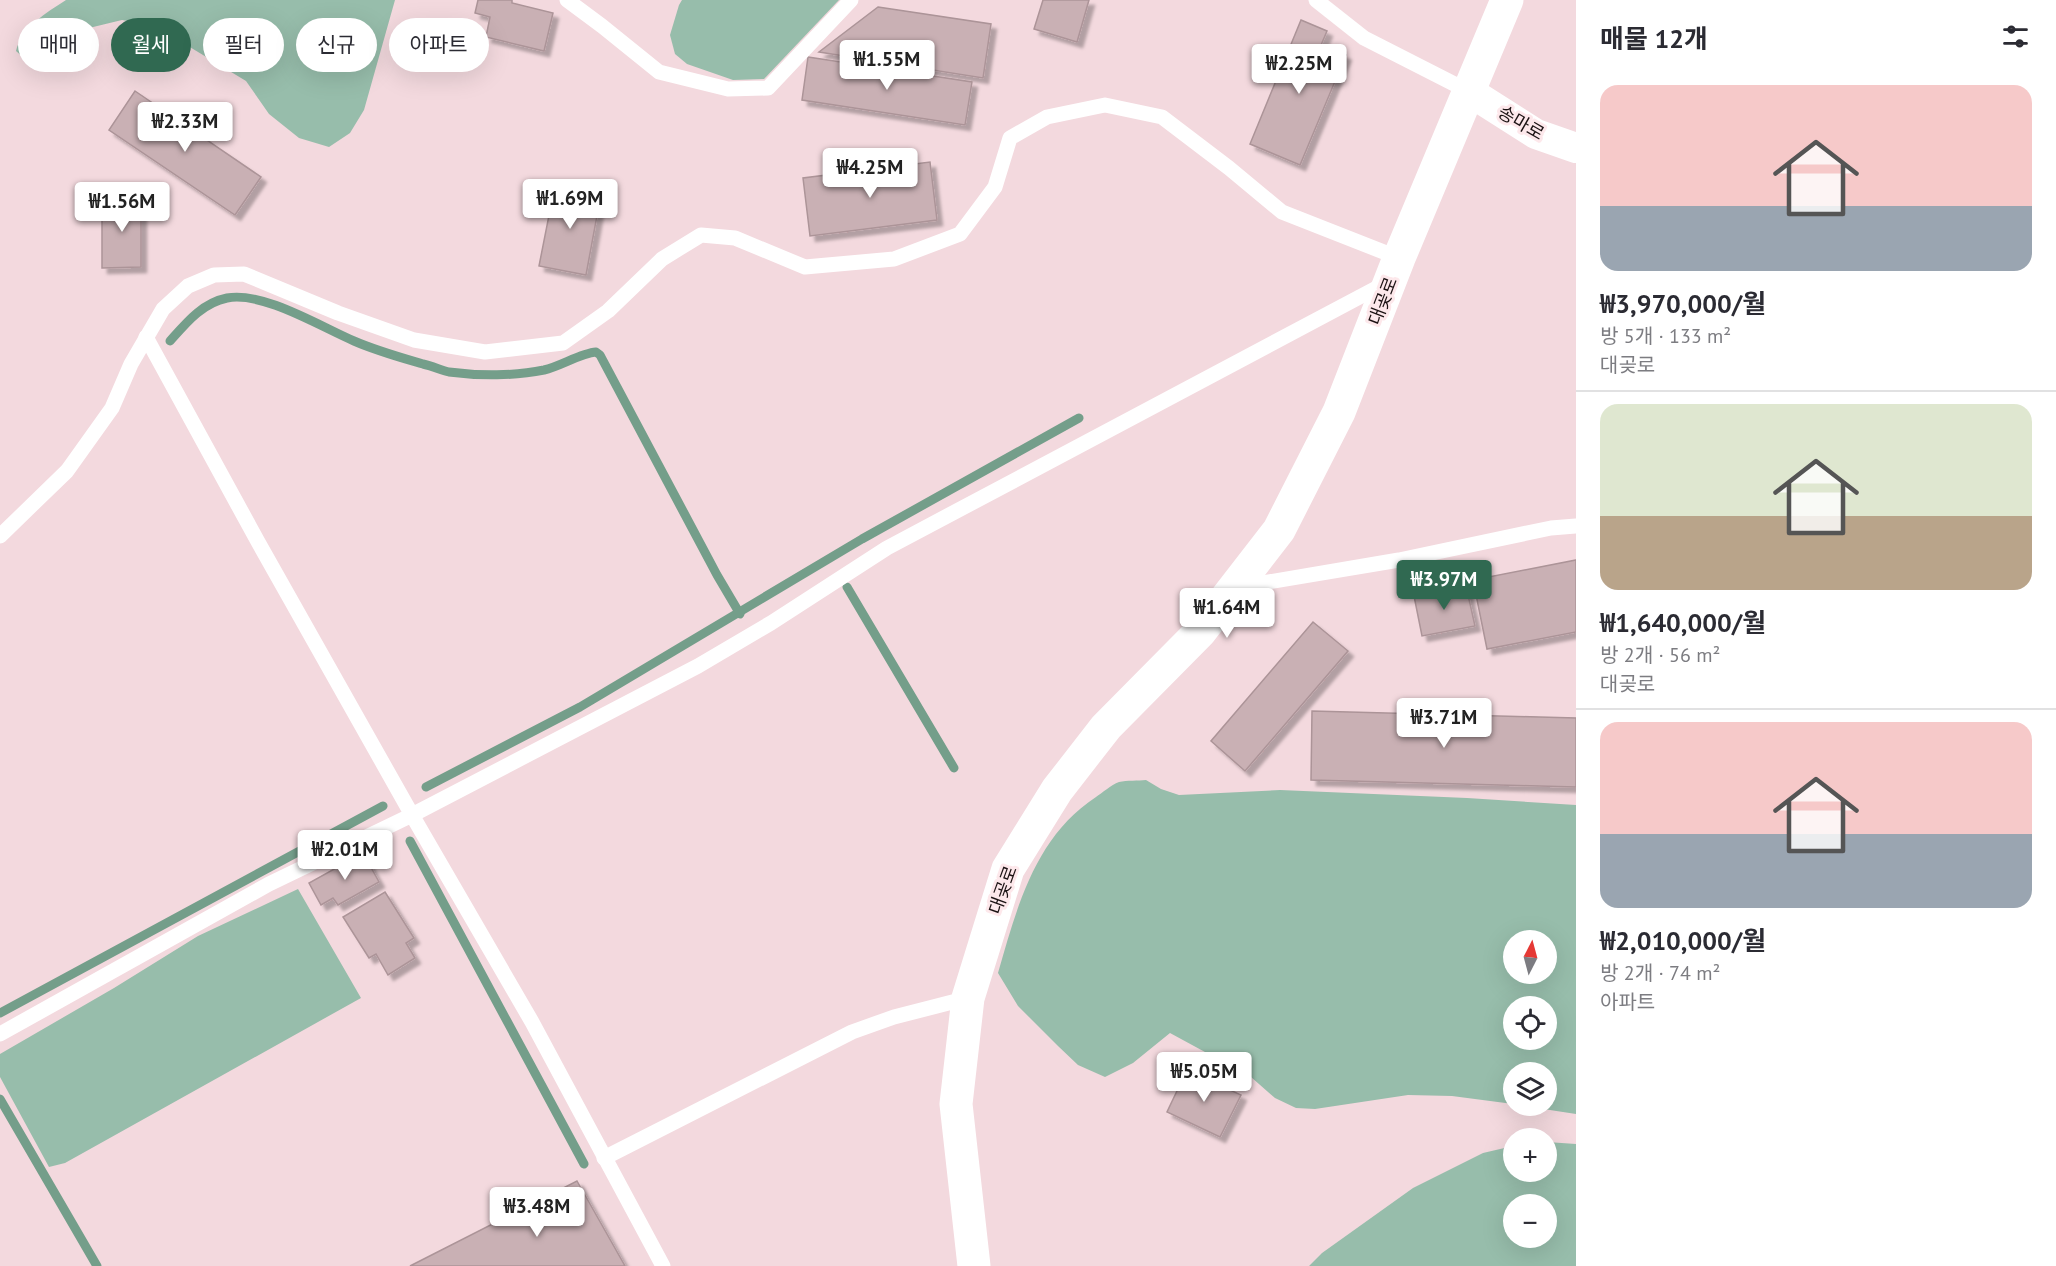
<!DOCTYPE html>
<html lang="ko">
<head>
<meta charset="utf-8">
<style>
	body { margin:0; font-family:"PT Sans","Noto Sans KR",sans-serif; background:#f2f2f3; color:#2b2b33; height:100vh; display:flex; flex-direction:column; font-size:22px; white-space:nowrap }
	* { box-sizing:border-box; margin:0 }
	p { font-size:20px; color:#7c7c81 }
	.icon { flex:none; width:33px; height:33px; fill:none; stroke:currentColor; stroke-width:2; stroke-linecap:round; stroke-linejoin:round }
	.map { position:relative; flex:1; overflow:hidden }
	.sheet { display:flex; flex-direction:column; background:#fff; width:480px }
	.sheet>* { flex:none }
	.banner { position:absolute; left:18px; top:18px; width:570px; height:54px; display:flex; gap:12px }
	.needle { width:39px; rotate:6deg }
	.tools { position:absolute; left:1503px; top:930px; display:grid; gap:12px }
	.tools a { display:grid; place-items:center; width:54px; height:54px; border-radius:50%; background:#fff; box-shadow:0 6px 24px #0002; font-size:30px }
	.price { position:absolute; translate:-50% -51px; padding:0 14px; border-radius:6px; background:#fff; color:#222; font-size:20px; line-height:39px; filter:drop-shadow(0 2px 3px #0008) }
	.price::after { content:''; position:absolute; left:50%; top:36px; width:18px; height:14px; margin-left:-9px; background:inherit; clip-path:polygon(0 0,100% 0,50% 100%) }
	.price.active { background:#306951; color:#fff }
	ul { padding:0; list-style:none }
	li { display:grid; align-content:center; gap:12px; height:318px; padding:0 24px }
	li+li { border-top:2px solid #e1e1e2 }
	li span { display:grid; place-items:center; height:186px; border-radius:18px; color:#555 }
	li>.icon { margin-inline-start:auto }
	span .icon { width:108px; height:108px; fill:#fffc; stroke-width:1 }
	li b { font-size:26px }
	h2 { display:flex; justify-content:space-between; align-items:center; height:72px; padding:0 24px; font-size:26px }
	.tag { padding:0 21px; border-radius:27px; background:#fff; box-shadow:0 6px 24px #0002; font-size:21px; line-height:54px }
	.tag.active { background:#306951; color:#fff }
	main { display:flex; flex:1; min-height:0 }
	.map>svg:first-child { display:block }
	.green { fill:#97bdab; fill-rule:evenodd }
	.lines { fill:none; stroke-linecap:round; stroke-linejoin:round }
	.stream { stroke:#749e8a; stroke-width:9 }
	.building { fill:#c9b0b4; stroke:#ac9498; stroke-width:1.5; filter:url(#shadow) }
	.service { stroke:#fff; stroke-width:15 }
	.minor { stroke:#fff; stroke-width:30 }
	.tertiary { stroke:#fff; stroke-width:33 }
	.labels { text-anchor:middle; stroke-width:6; stroke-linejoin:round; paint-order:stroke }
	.street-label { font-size:18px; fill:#1b1213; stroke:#fde8eb }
</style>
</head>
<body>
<main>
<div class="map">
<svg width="1576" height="1266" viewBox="0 0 1576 1266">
	<defs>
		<filter id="shadow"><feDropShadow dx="5.5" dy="5.5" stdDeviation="1.5" flood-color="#0004"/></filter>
	</defs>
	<rect width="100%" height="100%" fill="#f3d9de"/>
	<g class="green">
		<path d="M66,0H395L364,110L350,133L329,147L299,138L269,114L246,81L155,26L122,20L89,28L68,36L42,65L33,66L16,51C22,27 46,13 66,0Z"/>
		<polygon points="682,0 839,0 764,79 733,80 687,64 675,54 670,35 679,5"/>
		<path d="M1146,780L1161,789L1179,795L1280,790L1467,798L1576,805V1114L1524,1106H1546V1072H1514L1513,1104L1452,1096L1408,1095L1315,1109L1296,1108L1275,1098L1251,1077L1170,1033L1133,1063L1105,1077L1078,1065L1058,1046L1018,1006L998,973C1017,907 1035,837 1096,797C1102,793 1111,785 1119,782C1127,780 1138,781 1146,780ZM1514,940H1546V974H1514ZM1514,1006H1546V1040H1514Z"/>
		<polygon points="298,889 361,998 65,1163 49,1167 0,1077 0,1054 114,988 198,936"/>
		<path d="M1547,1142L1576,1144V1266H1309L1322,1253L1413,1188L1483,1153L1513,1146L1514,1172H1546ZM1546,1204V1238H1514V1204Z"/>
	</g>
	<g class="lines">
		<g class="stream">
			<path d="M170,341C186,323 202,303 227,298C263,291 321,327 354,341C377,351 399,357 423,364C432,366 441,370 449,372C479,376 515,376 544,370C561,366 581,353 596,352L600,355L717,575L740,614"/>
			<polyline points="847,587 954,768"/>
			<polyline points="426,787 580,707 862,539 1079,418"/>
			<polyline points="410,841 584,1164"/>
			<polyline points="0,1013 383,806"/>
			<polyline points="0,1099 97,1266"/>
		</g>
	</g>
	<g class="building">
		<polygon points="478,0 512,0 512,3 553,13 544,51 486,37 490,17 475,13"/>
		<polygon points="1043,0 1089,0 1077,42 1034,29"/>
		<polygon points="878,7 991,24 983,78 819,52"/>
		<polygon points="1301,20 1327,31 1321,45 1346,55 1300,165 1250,144"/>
		<polygon points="808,57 972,82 965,125 802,100"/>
		<polygon points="135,91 261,177 235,215 109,130"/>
		<polygon points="930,162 937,220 810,236 803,178"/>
		<polygon points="555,185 601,194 586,275 539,266"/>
		<polygon points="141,198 141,267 102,268 102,199"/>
		<polygon points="1576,560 1576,632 1487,649 1473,580"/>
		<polygon points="1466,586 1475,626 1422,636 1414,596"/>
		<polygon points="1313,622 1348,651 1245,771 1211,741"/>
		<polygon points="1312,711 1576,718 1576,787 1311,780"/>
		<polygon points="363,853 379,882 338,905 333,898 321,905 309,883"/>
		<polygon points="385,892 414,938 406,943 415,958 388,975 376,954 369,958 343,917"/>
		<polygon points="1187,1070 1241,1095 1220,1137 1167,1112"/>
		<polygon points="577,1181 625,1266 410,1266"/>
	</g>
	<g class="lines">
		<g class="service">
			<polyline points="567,0 602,26 659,72 728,89 768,88 851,0"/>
			<polyline points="1316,0 1364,38 1470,92"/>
			<polyline points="146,337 257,540 412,815 532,1022 663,1266"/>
			<polyline points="0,536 67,471 112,408 131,364 163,309 188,286 214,275 244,274 338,313 414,340 485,352 563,343 608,311 662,259 701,235 735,238 805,267 894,259 960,234 995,187 1010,138 1047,117 1105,105 1162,117 1229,168 1282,212 1399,258"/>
			<polyline points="1239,587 1399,560 1551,528 1576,526"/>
			<polyline points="0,1034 269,884 412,815 698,666 771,623 887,548 1384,284"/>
			<polyline points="604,1158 852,1032 894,1017 968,998"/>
		</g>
		<polyline class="minor" points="1470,92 1536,134 1576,148"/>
		<polyline class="tertiary" points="974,1266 956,1104 968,998 1008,869 1057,790 1106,727 1200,632 1279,530 1339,412 1399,258 1507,0"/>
	</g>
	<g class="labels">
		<g class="street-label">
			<text transform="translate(1521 123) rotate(30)" y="6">송마로</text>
			<text transform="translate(1383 301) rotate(-69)" y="6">대곶로</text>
			<text transform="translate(1003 890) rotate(-70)" y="6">대곶로</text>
		</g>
	</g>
</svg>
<div class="tools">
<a><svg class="needle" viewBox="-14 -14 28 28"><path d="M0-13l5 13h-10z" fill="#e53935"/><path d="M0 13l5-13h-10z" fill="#7c7c81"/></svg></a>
<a><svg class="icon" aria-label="locate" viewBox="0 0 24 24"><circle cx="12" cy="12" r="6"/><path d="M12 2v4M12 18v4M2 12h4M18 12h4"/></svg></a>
<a><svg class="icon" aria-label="layers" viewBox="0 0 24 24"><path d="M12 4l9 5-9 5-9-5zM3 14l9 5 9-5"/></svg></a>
<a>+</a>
<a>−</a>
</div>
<b class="price" style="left:887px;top:91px">₩1.55M</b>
<b class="price" style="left:1299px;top:95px">₩2.25M</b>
<b class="price" style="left:185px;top:153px">₩2.33M</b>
<b class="price" style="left:870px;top:199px">₩4.25M</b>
<b class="price" style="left:570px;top:230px">₩1.69M</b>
<b class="price" style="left:122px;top:233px">₩1.56M</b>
<b class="price active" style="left:1444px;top:611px">₩3.97M</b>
<b class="price" style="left:1227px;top:639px">₩1.64M</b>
<b class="price" style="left:1444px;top:749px">₩3.71M</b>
<b class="price" style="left:345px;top:881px">₩2.01M</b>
<b class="price" style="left:1204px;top:1103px">₩5.05M</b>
<b class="price" style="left:537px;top:1238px">₩3.48M</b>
<div class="banner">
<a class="tag">매매</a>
<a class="tag active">월세</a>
<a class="tag">필터</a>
<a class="tag">신규</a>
<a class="tag">아파트</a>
</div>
</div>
<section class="sheet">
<h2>매물 12개<svg class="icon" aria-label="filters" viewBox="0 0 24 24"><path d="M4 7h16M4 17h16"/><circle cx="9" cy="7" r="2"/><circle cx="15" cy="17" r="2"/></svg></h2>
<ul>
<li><span style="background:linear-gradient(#f6c9c9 65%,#9aa5b1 0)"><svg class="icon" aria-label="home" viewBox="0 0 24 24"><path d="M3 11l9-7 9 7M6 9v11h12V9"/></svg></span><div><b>₩3,970,000/월</b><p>방 5개 · 133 m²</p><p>대곶로</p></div></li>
<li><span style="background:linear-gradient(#dfe7d0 60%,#b9a48a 0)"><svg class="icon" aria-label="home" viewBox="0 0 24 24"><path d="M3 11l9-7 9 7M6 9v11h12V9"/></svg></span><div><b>₩1,640,000/월</b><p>방 2개 · 56 m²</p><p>대곶로</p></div></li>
<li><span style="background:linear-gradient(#f6c9c9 60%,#9aa5b1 0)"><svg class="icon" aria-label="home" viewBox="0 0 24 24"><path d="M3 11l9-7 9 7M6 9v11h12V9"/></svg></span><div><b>₩2,010,000/월</b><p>방 2개 · 74 m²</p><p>아파트</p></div></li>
</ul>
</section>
</main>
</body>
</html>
